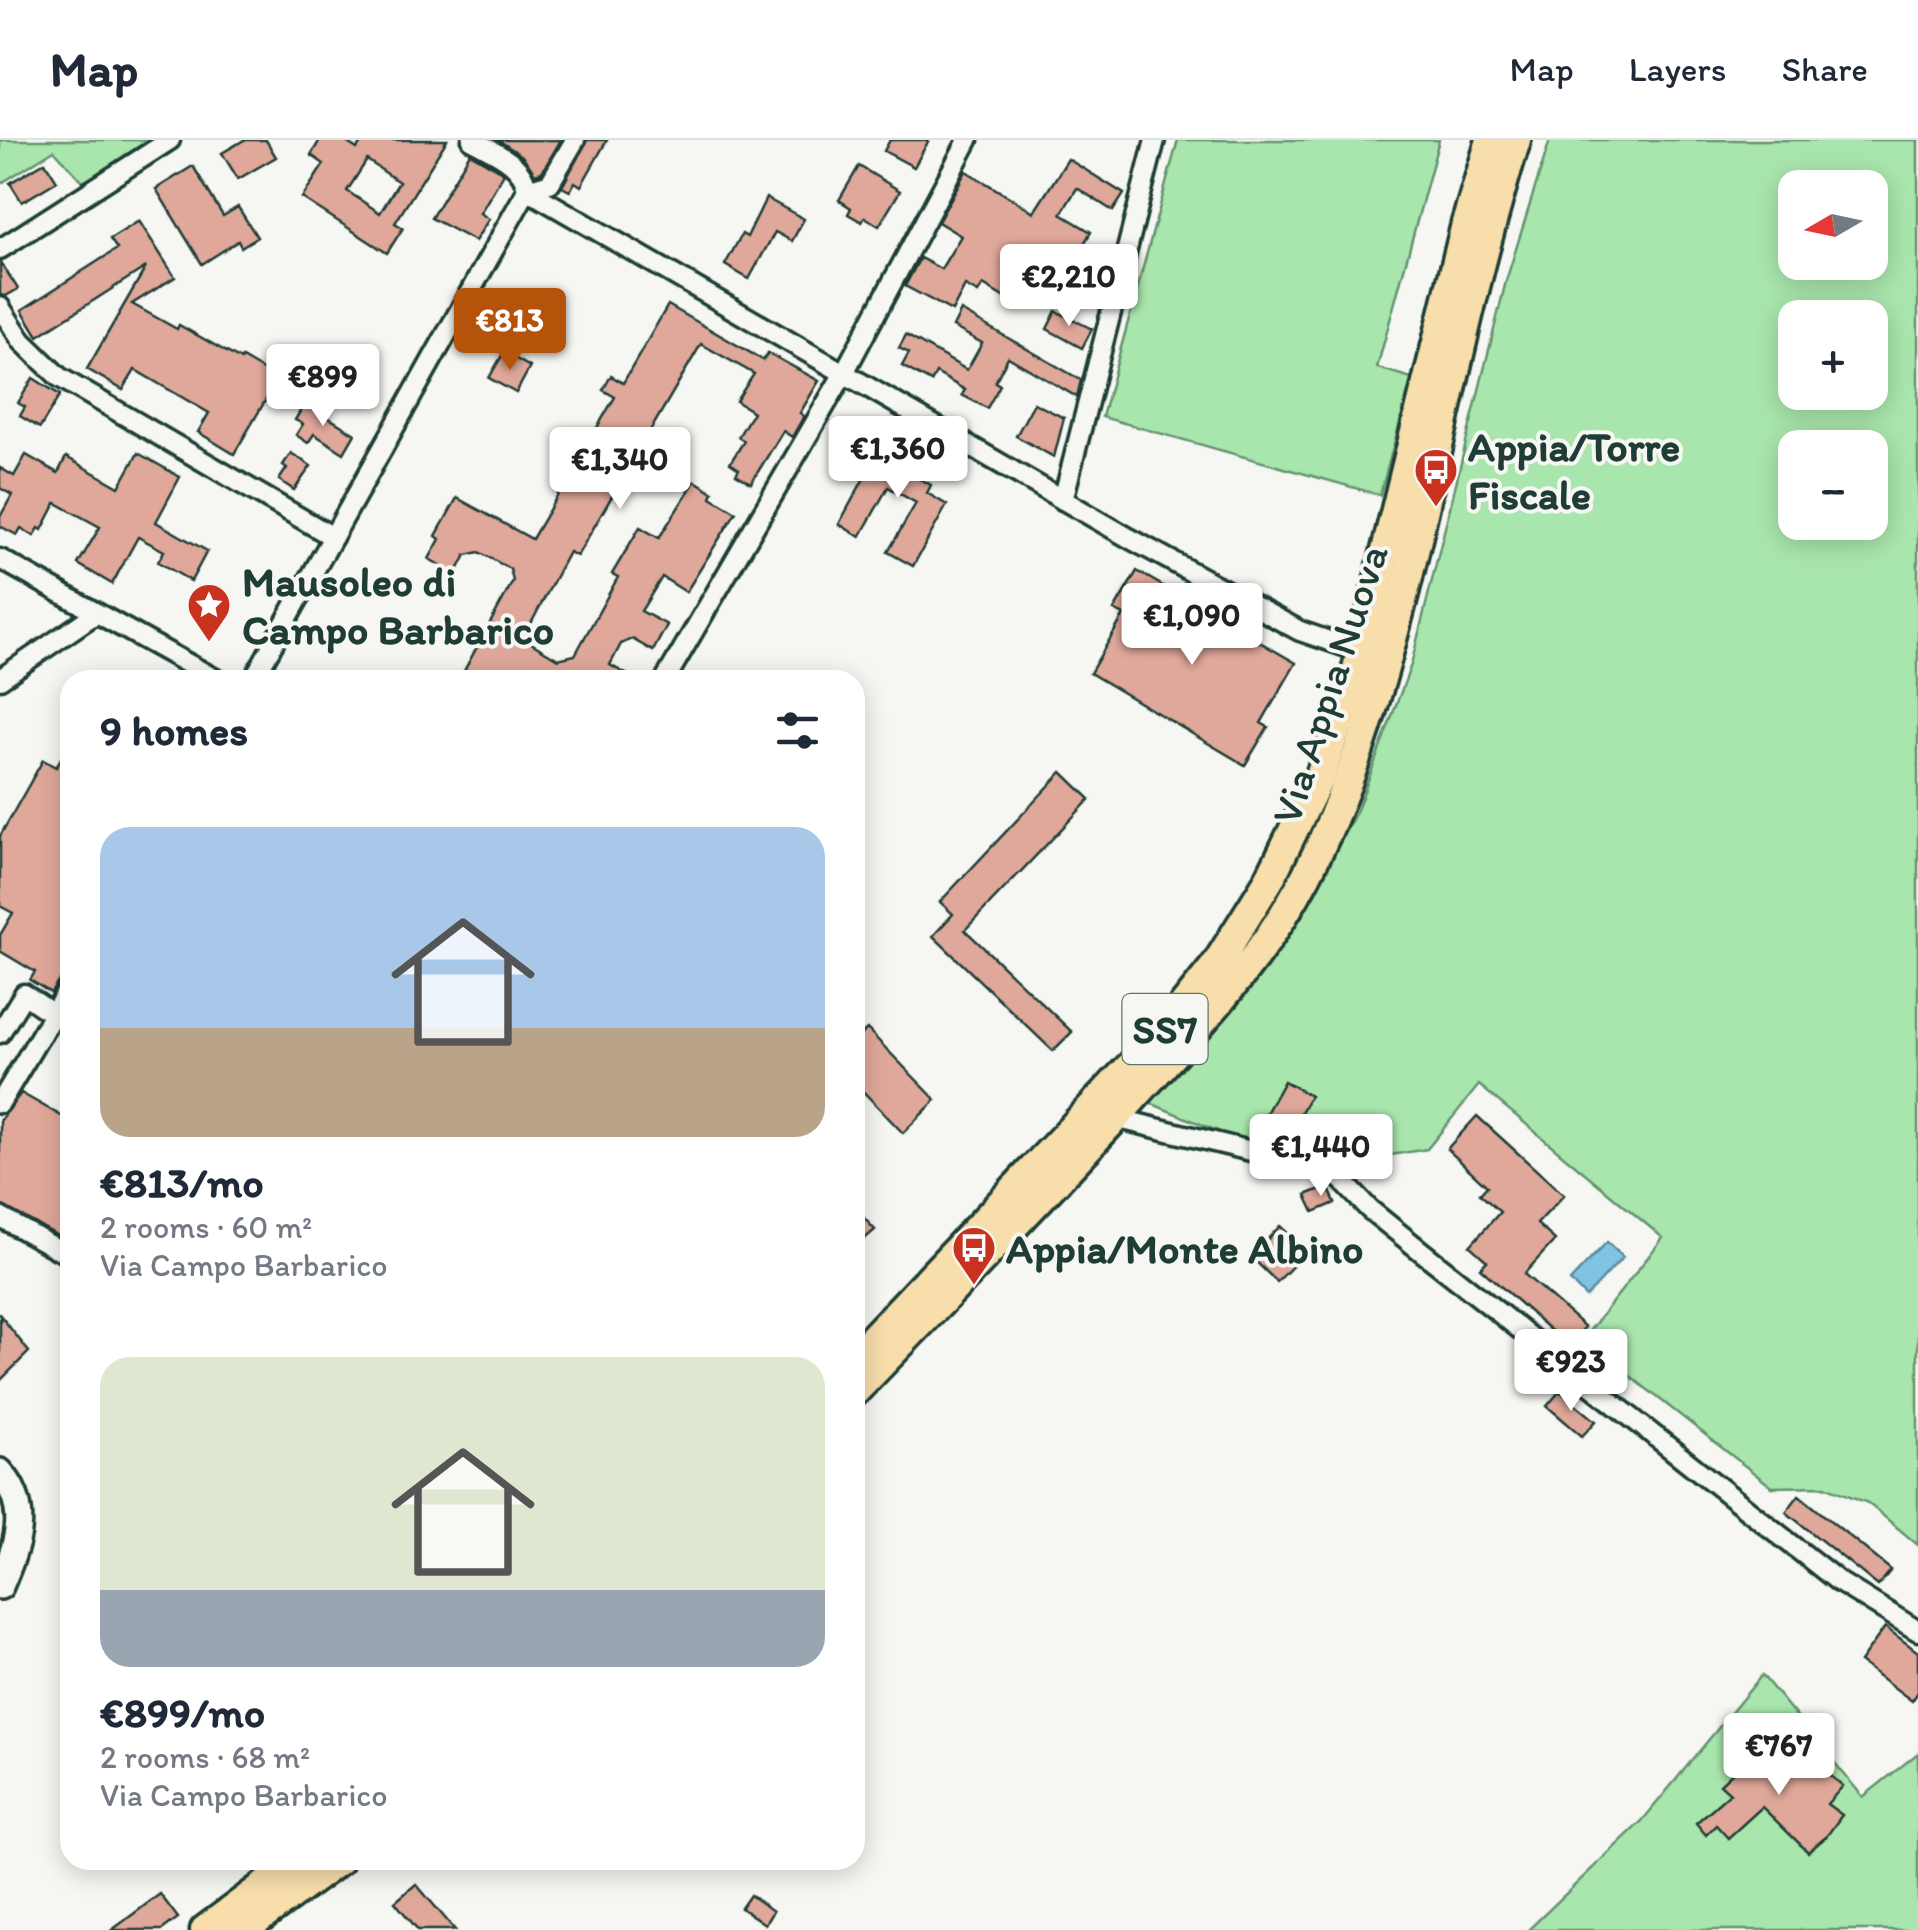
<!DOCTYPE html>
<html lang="en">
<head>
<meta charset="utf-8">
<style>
	body { margin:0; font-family:Itim,sans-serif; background:#f2f2f3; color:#1f2937; height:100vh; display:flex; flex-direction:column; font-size:38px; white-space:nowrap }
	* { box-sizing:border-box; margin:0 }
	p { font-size:32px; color:#747a83 }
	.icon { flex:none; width:55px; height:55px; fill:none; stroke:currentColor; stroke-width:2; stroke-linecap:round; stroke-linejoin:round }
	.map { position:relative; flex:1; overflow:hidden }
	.side { position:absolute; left:60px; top:530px; width:805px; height:1200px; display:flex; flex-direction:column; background:#fff; border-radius:30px; box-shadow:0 5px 25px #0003 }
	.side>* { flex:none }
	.needle { width:65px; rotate:261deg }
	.buttons { position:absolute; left:1778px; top:30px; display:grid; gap:20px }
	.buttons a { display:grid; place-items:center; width:110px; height:110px; border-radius:20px; background:#fff; box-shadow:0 5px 25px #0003; font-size:50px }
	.price { position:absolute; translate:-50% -85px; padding:0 22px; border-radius:10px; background:#fff; color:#222; font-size:32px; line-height:65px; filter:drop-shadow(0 2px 5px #0008) }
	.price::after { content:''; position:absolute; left:50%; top:60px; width:30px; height:22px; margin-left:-15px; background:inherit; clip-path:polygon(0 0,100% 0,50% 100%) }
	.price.selected { background:#b45309; color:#fff }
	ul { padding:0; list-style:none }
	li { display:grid; align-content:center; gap:20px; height:530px; padding:0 40px }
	li span { display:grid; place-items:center; height:310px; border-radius:30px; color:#555 }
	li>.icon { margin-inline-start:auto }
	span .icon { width:180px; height:180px; fill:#fffc; stroke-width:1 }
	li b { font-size:42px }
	h2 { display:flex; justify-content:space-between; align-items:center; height:120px; padding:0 40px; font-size:42px }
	header { display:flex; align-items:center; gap:60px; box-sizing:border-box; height:140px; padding:0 50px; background:#fff; border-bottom:2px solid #e0e1e3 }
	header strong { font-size:48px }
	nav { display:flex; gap:55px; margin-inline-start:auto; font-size:35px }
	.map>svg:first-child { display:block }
	.green { fill:#a9e6ad; stroke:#649270; stroke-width:2.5; fill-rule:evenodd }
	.water { fill:#81c3e2; stroke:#5a8d9c; stroke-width:2.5 }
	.building { fill:#e0a89a; stroke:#1f3d34; stroke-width:2.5; fill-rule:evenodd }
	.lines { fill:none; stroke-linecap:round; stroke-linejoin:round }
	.street-casing { stroke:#1f3d34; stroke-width:25 }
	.secondary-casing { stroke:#1f3d34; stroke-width:32 }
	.primary-casing { stroke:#1f3d34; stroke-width:35 }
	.street { stroke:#f6f6f2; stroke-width:18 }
	.secondary { stroke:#f6f6f2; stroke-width:25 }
	.primary { stroke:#f8deab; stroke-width:28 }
	.labels { text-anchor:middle; stroke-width:8; stroke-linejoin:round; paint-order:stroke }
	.shield { fill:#f6f6f2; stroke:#60746d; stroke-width:2.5 }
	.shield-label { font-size:40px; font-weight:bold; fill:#1f3d34 }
	.poi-label { font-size:42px; font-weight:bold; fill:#1f3d34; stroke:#f6f6f2; text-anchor:start }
	.street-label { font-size:42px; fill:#1f3d34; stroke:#f6f6f2 }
</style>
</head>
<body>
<header>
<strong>Map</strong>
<nav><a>Map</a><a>Layers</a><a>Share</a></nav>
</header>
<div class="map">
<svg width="1918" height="1790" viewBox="0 0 1918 1790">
	<rect width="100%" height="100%" fill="#f6f6f2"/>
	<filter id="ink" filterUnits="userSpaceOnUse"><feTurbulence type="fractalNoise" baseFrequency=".01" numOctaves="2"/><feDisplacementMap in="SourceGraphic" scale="20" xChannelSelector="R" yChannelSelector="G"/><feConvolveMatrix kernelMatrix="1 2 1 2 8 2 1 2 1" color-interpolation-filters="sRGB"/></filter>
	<g filter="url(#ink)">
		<g class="green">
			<polygon points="0,0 148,0 84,43 54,10 0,44"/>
			<polygon points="1178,0 1439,0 1377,228 1412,238 1380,355 1102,277"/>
			<path d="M1550,0H1918V1405L1868,1363L1825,1346L1772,1347L1583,1199L1663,1098L1479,945L1427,1009L1342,1023L1270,1013L1150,963L1231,873L1276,814L1310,760L1357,670L1411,525L1506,141ZM1795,48H1870V122H1795ZM1795,178H1870V252H1795ZM1795,308H1870V382H1795Z"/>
			<polygon points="1762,1535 1863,1657 1918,1613 1918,1790 1528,1790 1642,1681"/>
		</g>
		<polygon class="water" points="1607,1102 1623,1117 1586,1157 1570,1141"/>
		<g class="building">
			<polygon points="244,0 266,0 276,17 238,39 222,13"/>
			<path d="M320,0H343L357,9L363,0H447L395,83L403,88L387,113L302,58L324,24L311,15ZM367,20L399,42L380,73L347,51Z"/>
			<polygon points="498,0 561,0 542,32 535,34 522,16"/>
			<polygon points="587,0 607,0 581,46 575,42 570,51 562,47"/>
			<polygon points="890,0 929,0 914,27 884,11"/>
			<polygon points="470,13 504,33 480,73 489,79 475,101 431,78"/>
			<polygon points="1068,19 1124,54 1113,71 1077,48 1061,74 1091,92 1075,119 1063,111 1044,143 1032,136 1015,164 983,145 978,153 965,146 952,171 905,146 920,118 941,129 961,96 938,82 966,31 1034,72"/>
			<polygon points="45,22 57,41 22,62 10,43"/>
			<polygon points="193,26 223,76 238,67 257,97 241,107 238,101 202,124 156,49"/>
			<polygon points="859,26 900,51 879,86 865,77 862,82 848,74 851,68 839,60"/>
			<polygon points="766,58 804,79 792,101 775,92 749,139 725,125 742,94 747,97"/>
			<polygon points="139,81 175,137 132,164 177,189 179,185 241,220 242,218 278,239 234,314 198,292 209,273 135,230 123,250 87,229 146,127 38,196 22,170 117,109 110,99"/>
			<polygon points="0,121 18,149 6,156 0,155"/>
			<polygon points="668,165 763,220 768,213 819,241 800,273 804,276 792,297 783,291 751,343 736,334 739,329 730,323 744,301 738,297 753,272 736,261 754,234 701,204 577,416 569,412 527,491 531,503 558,519 575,515 618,437 612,434 640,387 659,398 695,341 713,352 711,357 736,372 686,452 662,437 641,471 667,485 653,511 632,499 621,504 610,525 637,540 459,540 513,441 510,429 479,412 466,415 456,434 429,419 440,399 436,396 457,358 532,399 615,257 603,250 611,236 623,243"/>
			<polygon points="961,171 1081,240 1077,257 1008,217 995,242 1000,245 987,268 962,255 965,250 936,233 931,242 902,226 909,213 899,208 906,195 967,230 982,203 953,187"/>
			<polygon points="1056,171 1092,189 1082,208 1047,189"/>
			<polygon points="504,212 530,227 516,253 489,238"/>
			<polygon points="33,238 60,255 40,288 20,276 25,267 18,263"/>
			<polygon points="305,263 355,294 344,313 314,294 308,303 296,295 303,284 295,280"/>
			<polygon points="1034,263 1064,278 1054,317 1016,296"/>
			<polygon points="909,293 928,304 911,334 931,345 927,353 947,365 913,426 888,412 916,363 888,347 860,397 839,384 874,320 890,328"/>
			<polygon points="138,313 180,337 156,382 207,411 191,441 158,422 164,411 138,397 112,444 78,424 100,387 56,363 42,390 39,388 34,396 21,388 17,395 0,386 0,377 12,355 0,348 0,328 14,336 26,315 58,333 66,317 119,347"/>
			<polygon points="291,313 311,326 294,350 279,340 287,328 283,325"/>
			<polygon points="1137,431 1296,523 1261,583 1268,587 1245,625 1090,533 1124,475 1114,470"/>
			<polygon points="70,602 70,662 60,679 70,685 70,834 60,839 51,853 30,840 35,832 0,811 0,795 13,773 0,766 0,696 43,620 56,627"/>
			<polygon points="1062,632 1090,659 965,790 1072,892 1053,911 933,796 953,774 940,762"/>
			<polygon points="867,889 936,960 903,993 855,943 855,901"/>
			<polygon points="1284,941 1310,956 1284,1003 1258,988"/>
			<polygon points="21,953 70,981 70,1102 0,1065 0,981"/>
			<polygon points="1477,976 1564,1055 1537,1084 1555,1100 1524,1134 1585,1187 1568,1206 1480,1128 1487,1121 1470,1106 1500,1072 1480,1054 1487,1046 1447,1009"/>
			<polygon points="1328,1046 1335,1063 1314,1072 1306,1055"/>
			<polygon points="855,1068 875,1090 855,1107"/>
			<polygon points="1280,1086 1307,1111 1277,1142 1251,1117"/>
			<polygon points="0,1175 29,1212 0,1241"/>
			<polygon points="1560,1251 1596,1281 1582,1296 1547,1266"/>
			<polygon points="1799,1355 1891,1430 1878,1446 1786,1372"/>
			<polygon points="1885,1487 1918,1512 1918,1552 1912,1561 1860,1522"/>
			<polygon points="1793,1605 1843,1646 1827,1664 1842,1675 1826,1697 1808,1712 1762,1667 1728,1698 1716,1685 1706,1695 1696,1683 1730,1653 1720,1644 1754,1612 1775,1627"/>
			<polygon points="416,1744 455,1790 418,1790 395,1762"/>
			<polygon points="160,1754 178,1778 162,1790 112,1790"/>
			<polygon points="750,1755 773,1771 765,1784 741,1768"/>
		</g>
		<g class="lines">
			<defs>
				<g id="street">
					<path d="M472,0C493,12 524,23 527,50L1129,398L1300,491L1367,514"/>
					<polyline points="0,109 170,0"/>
					<polyline points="0,167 22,201 59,237 333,397"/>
					<polyline points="1063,360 1155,0"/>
					<polyline points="0,419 217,540"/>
					<polyline points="0,539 95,474"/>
					<polyline points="253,540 527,50 550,43 575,0"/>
					<polyline points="665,540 844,233 968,0"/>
					<polyline points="0,893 24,854 53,874"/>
					<polyline points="0,963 70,846"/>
					<polyline points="1115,978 1333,1031 1369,1069 1421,1111 1839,1442 1918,1491"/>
					<polyline points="0,1077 70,1116"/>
				</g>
				<path id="secondary" d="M0,1332C32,1368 17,1406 0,1446"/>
				<g id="primary">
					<polyline points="855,1217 1160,895 1216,825 1269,740 1320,636 1356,533 1466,84 1491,0"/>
					<path d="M855,1251C949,1153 1045,1056 1136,955C1199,885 1264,818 1307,734C1354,642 1382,541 1407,441C1443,294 1470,144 1516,0"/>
					<polyline points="205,1790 299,1720"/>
					<polyline points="244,1790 339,1720"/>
				</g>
			</defs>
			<use href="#street" class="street-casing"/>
			<use href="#secondary" class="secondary-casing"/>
			<use href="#primary" class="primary-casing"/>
			<use href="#street" class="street"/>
			<use href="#secondary" class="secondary"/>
			<use href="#primary" class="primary"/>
		</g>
	</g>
	<defs>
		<symbol id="bus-pin" viewBox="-11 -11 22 30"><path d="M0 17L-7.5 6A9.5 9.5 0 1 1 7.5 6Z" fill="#c8321e" stroke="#f6f6f2"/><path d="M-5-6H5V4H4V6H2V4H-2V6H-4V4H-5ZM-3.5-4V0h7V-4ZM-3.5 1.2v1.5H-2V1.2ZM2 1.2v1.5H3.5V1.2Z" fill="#fff"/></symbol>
		<symbol id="sight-pin" viewBox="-11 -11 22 30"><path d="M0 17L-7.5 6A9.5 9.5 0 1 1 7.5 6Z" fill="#c8321e" stroke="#f6f6f2"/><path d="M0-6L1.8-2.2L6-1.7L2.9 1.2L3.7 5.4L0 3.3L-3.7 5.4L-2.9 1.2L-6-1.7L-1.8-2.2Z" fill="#fff"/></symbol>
	</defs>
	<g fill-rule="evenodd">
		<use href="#bus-pin" x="1411" y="305" width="50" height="68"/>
		<use href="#sight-pin" x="184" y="440" width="50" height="68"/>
		<use href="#bus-pin" x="949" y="1083" width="50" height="68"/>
	</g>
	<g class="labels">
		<rect class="shield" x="1122.5" y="854" width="85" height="70" rx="8"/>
		<g class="shield-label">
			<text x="1165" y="903">SS7</text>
		</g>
		<g class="poi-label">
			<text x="1468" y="321">Appia/Torre<tspan x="1468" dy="48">Fiscale</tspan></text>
			<text x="242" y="456">Mausoleo di<tspan x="242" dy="48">Campo Barbarico</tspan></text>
			<text x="1006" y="1123">Appia/Monte Albino</text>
		</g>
		<g class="street-label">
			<text transform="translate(1329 544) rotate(-72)" y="15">Via Appia Nuova</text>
		</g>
	</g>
</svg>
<div class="buttons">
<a><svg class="needle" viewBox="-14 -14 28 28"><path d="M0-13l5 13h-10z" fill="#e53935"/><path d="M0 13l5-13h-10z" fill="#747a83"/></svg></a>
<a>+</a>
<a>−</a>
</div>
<b class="price" style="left:1069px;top:189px">€2,210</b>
<b class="price selected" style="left:510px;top:233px">€813</b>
<b class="price" style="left:323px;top:289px">€899</b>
<b class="price" style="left:898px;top:361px">€1,360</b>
<b class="price" style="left:620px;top:372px">€1,340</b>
<b class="price" style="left:1192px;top:528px">€1,090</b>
<b class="price" style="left:1321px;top:1059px">€1,440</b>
<b class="price" style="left:1571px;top:1274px">€923</b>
<b class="price" style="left:1779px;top:1658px">€767</b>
<section class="side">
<h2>9 homes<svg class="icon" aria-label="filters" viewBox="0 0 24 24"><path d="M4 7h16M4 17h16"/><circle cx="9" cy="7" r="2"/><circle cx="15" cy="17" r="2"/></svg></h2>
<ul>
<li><span style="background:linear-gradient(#a9c7e8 65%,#b9a48a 0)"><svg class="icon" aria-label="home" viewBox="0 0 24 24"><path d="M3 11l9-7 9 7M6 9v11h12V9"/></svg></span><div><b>€813/mo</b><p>2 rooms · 60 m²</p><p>Via Campo Barbarico</p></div></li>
<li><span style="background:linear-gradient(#dfe7d0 75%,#9aa5b1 0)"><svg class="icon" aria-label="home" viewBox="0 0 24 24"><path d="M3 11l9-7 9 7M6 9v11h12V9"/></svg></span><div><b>€899/mo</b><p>2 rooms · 68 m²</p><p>Via Campo Barbarico</p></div></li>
</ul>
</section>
</div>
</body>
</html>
